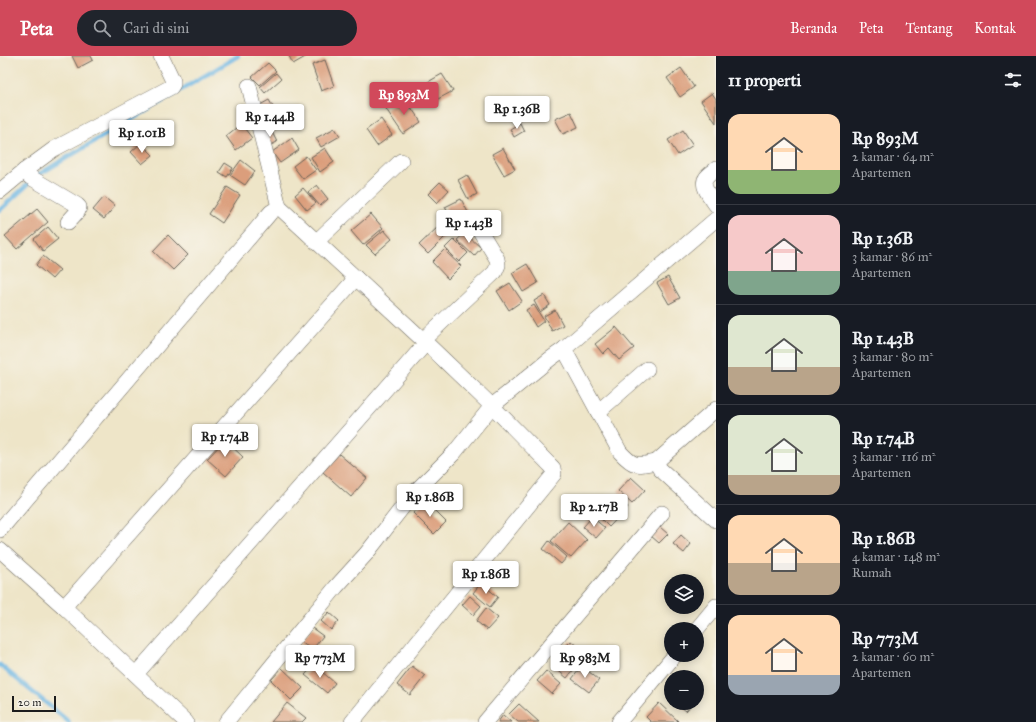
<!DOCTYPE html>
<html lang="id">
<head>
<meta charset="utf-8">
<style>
	body { margin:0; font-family:"IM FELL Great Primer",serif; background:#20242c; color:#f1f3f6; height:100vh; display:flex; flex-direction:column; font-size:15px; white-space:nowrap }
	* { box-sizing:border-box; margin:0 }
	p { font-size:13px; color:#9ea1a6 }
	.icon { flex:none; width:22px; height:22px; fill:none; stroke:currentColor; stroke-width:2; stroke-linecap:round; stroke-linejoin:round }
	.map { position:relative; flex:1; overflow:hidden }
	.details { display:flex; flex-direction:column; background:#171b24; width:320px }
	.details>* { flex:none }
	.tools { position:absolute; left:664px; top:518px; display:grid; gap:8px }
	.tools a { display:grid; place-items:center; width:40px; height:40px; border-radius:50%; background:#171b24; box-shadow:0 2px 10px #0003; font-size:20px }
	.scale { position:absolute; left:12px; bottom:10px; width:44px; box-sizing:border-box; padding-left:4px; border:2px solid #1c1c1c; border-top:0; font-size:11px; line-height:14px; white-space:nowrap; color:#1c1c1c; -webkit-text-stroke:3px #f7f3e8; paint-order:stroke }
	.price { position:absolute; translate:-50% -34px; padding:0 9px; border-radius:4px; background:#fff; color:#222; font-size:13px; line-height:26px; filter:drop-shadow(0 1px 2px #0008) }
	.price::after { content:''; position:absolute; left:50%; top:24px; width:12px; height:9px; margin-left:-6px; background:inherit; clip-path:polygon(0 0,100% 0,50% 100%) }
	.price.on { background:#d1495b; color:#fff }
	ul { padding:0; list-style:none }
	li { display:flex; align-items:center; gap:12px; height:100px; padding:0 12px }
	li+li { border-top:1px solid #363941 }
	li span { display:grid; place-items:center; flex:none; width:112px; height:80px; border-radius:12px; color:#555 }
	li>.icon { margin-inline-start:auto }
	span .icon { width:48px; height:48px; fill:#fffc; stroke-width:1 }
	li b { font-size:17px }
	h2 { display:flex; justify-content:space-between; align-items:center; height:48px; padding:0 12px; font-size:17px }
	header { display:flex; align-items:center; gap:24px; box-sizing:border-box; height:56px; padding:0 20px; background:#d1495b; color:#fff }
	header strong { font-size:19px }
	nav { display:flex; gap:22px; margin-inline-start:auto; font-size:14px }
	.search { width:280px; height:36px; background:#20242c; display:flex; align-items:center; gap:10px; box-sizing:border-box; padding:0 14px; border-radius:22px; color:#9ea1a6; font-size:15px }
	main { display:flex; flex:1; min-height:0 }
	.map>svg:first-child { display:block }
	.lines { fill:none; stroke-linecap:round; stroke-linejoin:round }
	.stream { stroke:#6bb6e4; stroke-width:4.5 }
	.building { fill:#db9e7b }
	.minor-casing { stroke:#666258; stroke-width:16 }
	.minor { stroke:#fff; stroke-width:15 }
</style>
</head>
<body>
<header>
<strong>Peta</strong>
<div class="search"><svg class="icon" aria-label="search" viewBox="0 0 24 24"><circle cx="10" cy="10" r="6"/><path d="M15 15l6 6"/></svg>Cari di sini</div>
<nav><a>Beranda</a><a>Peta</a><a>Tentang</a><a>Kontak</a></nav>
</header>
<main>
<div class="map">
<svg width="716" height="666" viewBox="0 0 716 666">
	<rect width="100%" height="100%" fill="#f7f3e8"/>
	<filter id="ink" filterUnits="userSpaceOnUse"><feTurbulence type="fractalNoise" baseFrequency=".025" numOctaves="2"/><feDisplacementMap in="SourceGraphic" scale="8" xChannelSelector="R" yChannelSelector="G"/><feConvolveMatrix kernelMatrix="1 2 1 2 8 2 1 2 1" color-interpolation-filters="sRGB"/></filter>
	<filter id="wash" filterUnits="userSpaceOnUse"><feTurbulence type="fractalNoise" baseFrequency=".012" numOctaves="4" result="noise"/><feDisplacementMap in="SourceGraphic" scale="16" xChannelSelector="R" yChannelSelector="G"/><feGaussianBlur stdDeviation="0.9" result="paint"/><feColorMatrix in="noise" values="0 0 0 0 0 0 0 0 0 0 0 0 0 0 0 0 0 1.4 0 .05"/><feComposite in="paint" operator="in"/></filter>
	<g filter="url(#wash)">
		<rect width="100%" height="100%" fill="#eee5c8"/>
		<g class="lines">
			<g class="stream">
				<polyline points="0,154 38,119 238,0"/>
				<polyline points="0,609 69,666"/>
			</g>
		</g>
		<g id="blocks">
			<g class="building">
				<polygon points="72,0 91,0 93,4 78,12"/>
				<polygon points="289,0 307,0 293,8"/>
				<polygon points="325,4 334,30 321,35 312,9"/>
				<polygon points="268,7 276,15 260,29 252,21"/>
				<polygon points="681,12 694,31 680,41 667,22"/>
				<polygon points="276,17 281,23 265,37 260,31"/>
				<polygon points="442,18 453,35 438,43 428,26"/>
				<polygon points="712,37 716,43 716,67 701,45"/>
				<polygon points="404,41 421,66 403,78 386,53"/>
				<polygon points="269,44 278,60 268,65 260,49"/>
				<polygon points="571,56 578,71 563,78 555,63"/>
				<polygon points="381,63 392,79 377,90 366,74"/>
				<polygon points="520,67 524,75 514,81 510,73"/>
				<polygon points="241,68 252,82 236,94 226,80"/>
				<polygon points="335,72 340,80 321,91 316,82"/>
				<polygon points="271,74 277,86 269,90 263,78"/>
				<polygon points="683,74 693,89 678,99 668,84"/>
				<polygon points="292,82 299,94 280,107 272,96"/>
				<polygon points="141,87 153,99 142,108 131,96"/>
				<polygon points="325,92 334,106 320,116 311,101"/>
				<polygon points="503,92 515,113 504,119 492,98"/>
				<polygon points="306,100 316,114 303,123 293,110"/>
				<polygon points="241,104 255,115 245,129 230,119"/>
				<polygon points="225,107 233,112 227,121 219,116"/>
				<polygon points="467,119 477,138 468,143 458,124"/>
				<polygon points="440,126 449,134 437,147 428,138"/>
				<polygon points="317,129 328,143 320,150 308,136"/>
				<polygon points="227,131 240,139 222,167 209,158"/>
				<polygon points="303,132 316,147 307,154 295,139"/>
				<polygon points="104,141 115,150 104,163 93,154"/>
				<polygon points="461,143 470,160 454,168 445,151"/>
				<polygon points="37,153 48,166 17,193 5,180"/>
				<polygon points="371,158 383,172 363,189 351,175"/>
				<polygon points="440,169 448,178 428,198 419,189"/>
				<polygon points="48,171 58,183 43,195 34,183"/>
				<polygon points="384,174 392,183 375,198 366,189"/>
				<polygon points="465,177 481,192 474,200 457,184"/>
				<polygon points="168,179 188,199 173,214 153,195"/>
				<polygon points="454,183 468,197 459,206 445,192"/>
				<polygon points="444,194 461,210 448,223 432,206"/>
				<polygon points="43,200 60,214 52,223 36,209"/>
				<polygon points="527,208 538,227 523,236 512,217"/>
				<polygon points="668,221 680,242 669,248 657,227"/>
				<polygon points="510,227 522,245 509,254 497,235"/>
				<polygon points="544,239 550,249 540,256 534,245"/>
				<polygon points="534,249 544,265 536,271 526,254"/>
				<polygon points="555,254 563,269 552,275 544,260"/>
				<polygon points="616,271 634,292 619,304 609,292 603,298 595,288"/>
				<polygon points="225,384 243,401 226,420 207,403"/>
				<polygon points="339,398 367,422 351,441 323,416"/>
				<polygon points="631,421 645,434 632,448 618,435"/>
				<polygon points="616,440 628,451 609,471 598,460"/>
				<polygon points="425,445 446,466 434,478 413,457"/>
				<polygon points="592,461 605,472 596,482 583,471"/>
				<polygon points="568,466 587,484 571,502 551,485"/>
				<polygon points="660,471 668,478 659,487 651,480"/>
				<polygon points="681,479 691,488 684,497 673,488"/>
				<polygon points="549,485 567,501 561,508 543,493"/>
				<polygon points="481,527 498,541 490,551 473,537"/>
				<polygon points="470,540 481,550 473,559 462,549"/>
				<polygon points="486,552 498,562 487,574 476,565"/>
				<polygon points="329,556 339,565 331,574 321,565"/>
				<polygon points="312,572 323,580 312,594 301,586"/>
				<polygon points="571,585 586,598 578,607 563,593"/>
				<polygon points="562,602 575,612 567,622 554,611"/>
				<polygon points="314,609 335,627 327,637 305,619"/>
				<polygon points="412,610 425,620 410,639 397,629"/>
				<polygon points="582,610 599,624 589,636 572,623"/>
				<polygon points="282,612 303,632 291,644 271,624"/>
				<polygon points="546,615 561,628 552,638 537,625"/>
				<polygon points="287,647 306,662 302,666 271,666"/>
				<polygon points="659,647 678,665 677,666 651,666 646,661"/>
				<polygon points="676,647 693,647 686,655"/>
				<polygon points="519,648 539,666 518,666 509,658"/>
				<polygon points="503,659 511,666 498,666"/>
			</g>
		</g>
	</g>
	<g filter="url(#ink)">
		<use href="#blocks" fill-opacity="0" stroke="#666258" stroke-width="1"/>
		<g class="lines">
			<defs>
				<g id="minor">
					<polyline points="249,30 279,151"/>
					<path d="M716,113C713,116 708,119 706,122C700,130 712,143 716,149"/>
					<polyline points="24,115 30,121 77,149 79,151 78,155 68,166"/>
					<polyline points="0,135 24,115 54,93 171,31 173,28 173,25 161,0"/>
					<polyline points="316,186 401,105"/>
					<polyline points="423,284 495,216 498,209 497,203 474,165"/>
					<path d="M564,293L620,396C634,411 636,410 656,406"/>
					<polyline points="716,353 656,406 660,413 716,464"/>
					<polyline points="598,356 647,313"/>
					<polyline points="0,474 271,156 279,151 423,284 492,350 548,407 553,412 554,418 352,666"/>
					<polyline points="0,494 64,551 186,666"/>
					<polyline points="64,551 356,222"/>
					<polyline points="697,573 716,550"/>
					<polyline points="136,618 426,287"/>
					<polyline points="226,666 336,531 366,498 412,439 454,397 492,350 550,303 564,293 716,163"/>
					<polyline points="485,666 662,457"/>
					<polyline points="619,666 675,599"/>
				</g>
			</defs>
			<use href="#minor" class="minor-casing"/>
			<use href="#minor" class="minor"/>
		</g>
	</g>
</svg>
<div class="tools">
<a><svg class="icon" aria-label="layers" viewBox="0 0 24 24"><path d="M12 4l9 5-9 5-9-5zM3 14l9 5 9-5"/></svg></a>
<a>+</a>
<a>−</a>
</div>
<div class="scale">20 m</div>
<b class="price on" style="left:404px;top:60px">Rp 893M</b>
<b class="price" style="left:517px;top:74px">Rp 1.36B</b>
<b class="price" style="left:270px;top:82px">Rp 1.44B</b>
<b class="price" style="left:142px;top:98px">Rp 1.01B</b>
<b class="price" style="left:469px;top:188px">Rp 1.43B</b>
<b class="price" style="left:225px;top:402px">Rp 1.74B</b>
<b class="price" style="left:430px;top:462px">Rp 1.86B</b>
<b class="price" style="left:594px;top:472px">Rp 2.17B</b>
<b class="price" style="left:486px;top:539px">Rp 1.86B</b>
<b class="price" style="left:320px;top:623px">Rp 773M</b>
<b class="price" style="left:585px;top:623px">Rp 983M</b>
</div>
<section class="details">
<h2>11 properti<svg class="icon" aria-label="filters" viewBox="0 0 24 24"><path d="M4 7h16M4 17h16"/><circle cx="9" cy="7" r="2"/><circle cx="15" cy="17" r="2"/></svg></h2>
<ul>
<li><span style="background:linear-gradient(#ffd9b3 70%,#8fb573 0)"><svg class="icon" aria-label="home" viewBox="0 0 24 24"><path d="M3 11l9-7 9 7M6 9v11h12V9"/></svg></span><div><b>Rp 893M</b><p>2 kamar · 64 m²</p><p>Apartemen</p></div></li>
<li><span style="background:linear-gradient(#f6c9c9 70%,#7fa58c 0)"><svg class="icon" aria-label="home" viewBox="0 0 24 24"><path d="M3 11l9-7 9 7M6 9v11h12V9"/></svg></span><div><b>Rp 1.36B</b><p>3 kamar · 86 m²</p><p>Apartemen</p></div></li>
<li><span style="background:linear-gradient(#dfe7d0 65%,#b9a48a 0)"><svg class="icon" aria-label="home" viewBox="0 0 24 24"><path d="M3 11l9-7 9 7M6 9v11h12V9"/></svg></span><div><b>Rp 1.43B</b><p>3 kamar · 80 m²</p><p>Apartemen</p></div></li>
<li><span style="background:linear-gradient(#dfe7d0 75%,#b9a48a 0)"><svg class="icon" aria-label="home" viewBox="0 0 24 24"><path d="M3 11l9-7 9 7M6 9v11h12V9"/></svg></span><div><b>Rp 1.74B</b><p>3 kamar · 116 m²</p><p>Apartemen</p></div></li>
<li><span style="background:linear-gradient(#ffd9b3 60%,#b9a48a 0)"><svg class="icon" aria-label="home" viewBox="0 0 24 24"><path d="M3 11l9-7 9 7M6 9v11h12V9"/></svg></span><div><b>Rp 1.86B</b><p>4 kamar · 148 m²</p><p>Rumah</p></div></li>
<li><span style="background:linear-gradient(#ffd9b3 75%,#9aa5b1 0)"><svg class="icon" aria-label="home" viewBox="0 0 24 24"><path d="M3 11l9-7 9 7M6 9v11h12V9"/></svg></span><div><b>Rp 773M</b><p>2 kamar · 60 m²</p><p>Apartemen</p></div></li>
</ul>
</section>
</main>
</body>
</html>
